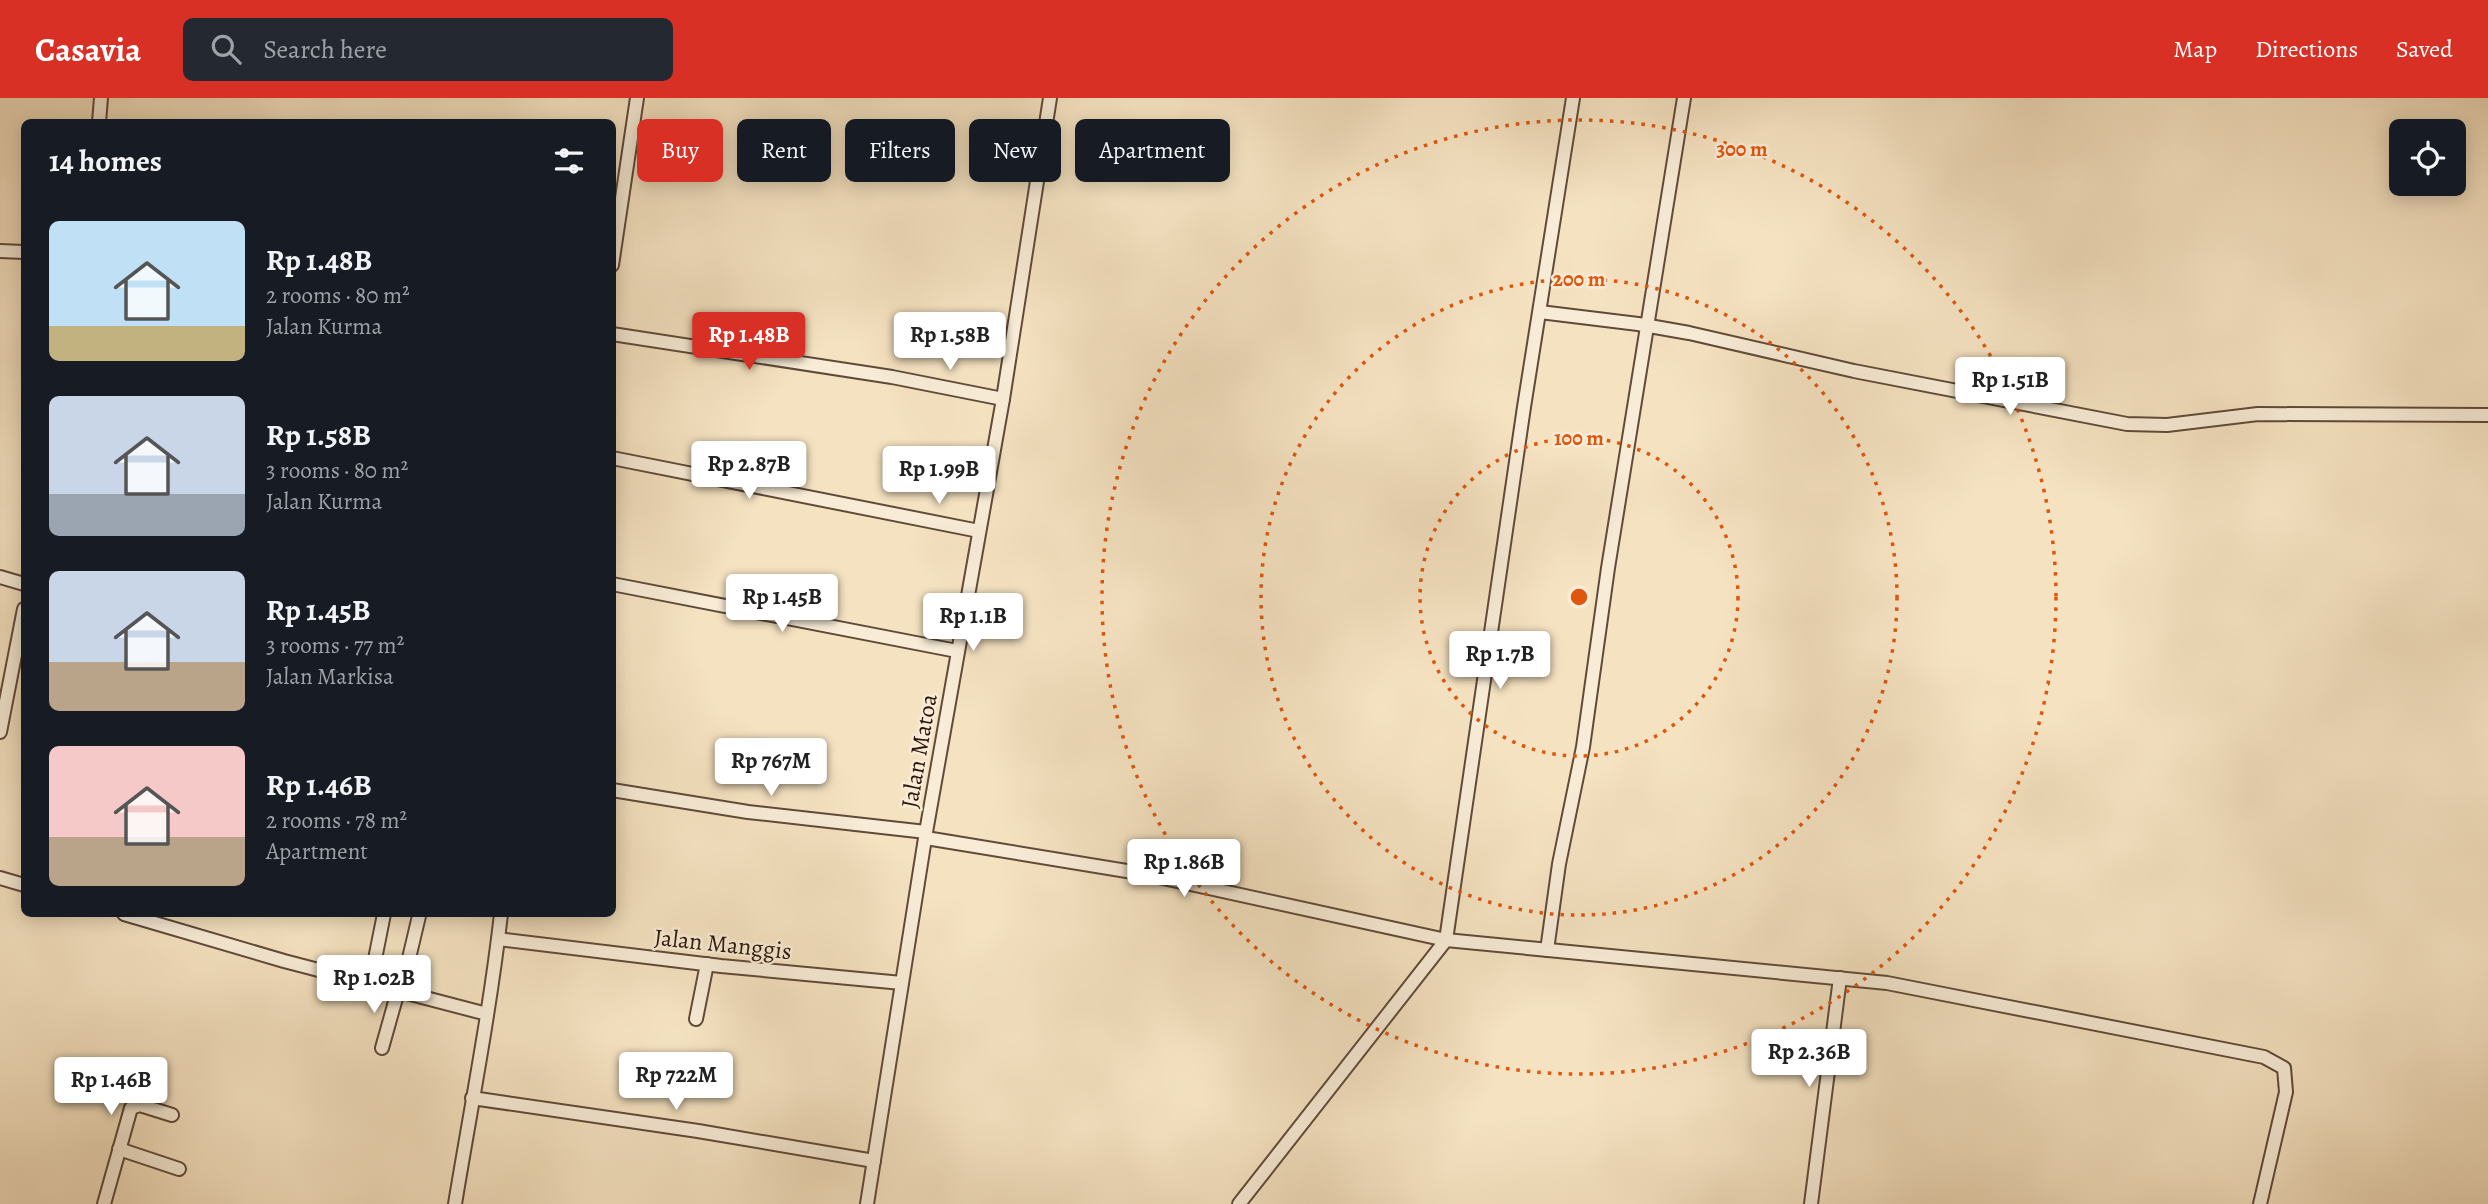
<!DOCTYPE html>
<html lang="en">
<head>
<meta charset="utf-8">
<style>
	body { margin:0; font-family:Alegreya,serif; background:#242831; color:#f1f3f6; height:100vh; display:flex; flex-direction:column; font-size:26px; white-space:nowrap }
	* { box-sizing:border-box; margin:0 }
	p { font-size:23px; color:#9ea1a6 }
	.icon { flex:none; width:38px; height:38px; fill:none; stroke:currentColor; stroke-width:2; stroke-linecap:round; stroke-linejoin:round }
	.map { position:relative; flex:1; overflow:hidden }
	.drawer { position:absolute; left:21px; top:21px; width:595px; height:798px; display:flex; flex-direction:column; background:#171b24; border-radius:10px; box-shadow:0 4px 18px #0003 }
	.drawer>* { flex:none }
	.top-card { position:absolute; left:637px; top:21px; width:665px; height:63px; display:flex; gap:14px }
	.fabs { position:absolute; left:2389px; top:21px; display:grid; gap:14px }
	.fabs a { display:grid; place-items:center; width:77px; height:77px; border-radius:10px; background:#171b24; box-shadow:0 4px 18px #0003; font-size:35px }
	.price { position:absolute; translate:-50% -60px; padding:0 16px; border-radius:7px; background:#fff; color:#222; font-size:23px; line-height:46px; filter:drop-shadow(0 2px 4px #0008) }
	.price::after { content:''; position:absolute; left:50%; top:42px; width:21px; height:16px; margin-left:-10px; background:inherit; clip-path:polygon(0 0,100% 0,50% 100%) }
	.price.selected { background:#d93025; color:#fff }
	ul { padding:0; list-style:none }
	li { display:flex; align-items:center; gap:21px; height:175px; padding:0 28px }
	li span { display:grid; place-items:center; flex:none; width:196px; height:140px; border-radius:10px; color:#555 }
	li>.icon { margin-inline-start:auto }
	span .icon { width:84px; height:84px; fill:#fffc; stroke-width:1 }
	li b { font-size:30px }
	h2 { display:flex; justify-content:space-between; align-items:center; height:84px; padding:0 28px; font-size:30px }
	.chip { padding:0 24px; border-radius:10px; background:#171b24; box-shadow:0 4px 18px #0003; font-size:24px; line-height:63px }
	.chip.selected { background:#d93025; color:#fff }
	header { display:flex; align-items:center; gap:42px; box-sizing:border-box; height:98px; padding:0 35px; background:#d93025; color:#fff }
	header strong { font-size:33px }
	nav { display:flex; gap:38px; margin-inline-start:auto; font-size:24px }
	.search { width:490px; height:63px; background:#242831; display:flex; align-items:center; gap:18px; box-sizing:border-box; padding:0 24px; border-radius:10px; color:#9ea1a6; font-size:26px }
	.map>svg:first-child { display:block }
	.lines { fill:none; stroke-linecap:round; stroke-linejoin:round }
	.minor-casing { stroke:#604a38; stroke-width:16 }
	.minor { stroke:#f8ecd7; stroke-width:12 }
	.ring { fill:none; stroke:#df560c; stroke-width:3.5; stroke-dasharray:3.5 7 }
	.labels { text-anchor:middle; stroke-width:5; stroke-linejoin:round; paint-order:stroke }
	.street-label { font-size:24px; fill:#2e170a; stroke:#f8ecd7 }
	.centre { fill:#df560c; stroke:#f8ecd7; stroke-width:3.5 }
	.ring-label { font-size:21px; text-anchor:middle; font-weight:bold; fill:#df560c; stroke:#f8ecd7; stroke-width:5; stroke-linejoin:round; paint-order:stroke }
</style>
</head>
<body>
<header>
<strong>Casavia</strong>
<div class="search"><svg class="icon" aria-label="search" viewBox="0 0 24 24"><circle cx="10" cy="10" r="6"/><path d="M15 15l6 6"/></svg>Search here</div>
<nav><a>Map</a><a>Directions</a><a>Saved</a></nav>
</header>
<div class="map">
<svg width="2488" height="1106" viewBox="0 0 2488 1106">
	<rect width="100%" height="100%" fill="#f5e2c1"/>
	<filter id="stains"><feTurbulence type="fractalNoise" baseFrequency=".00286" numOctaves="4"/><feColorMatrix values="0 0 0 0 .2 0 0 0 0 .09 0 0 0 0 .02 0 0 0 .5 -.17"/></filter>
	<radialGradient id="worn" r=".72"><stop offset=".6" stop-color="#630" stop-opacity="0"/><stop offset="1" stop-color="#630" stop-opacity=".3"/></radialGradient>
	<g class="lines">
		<defs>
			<g id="minor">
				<polyline points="99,24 101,0"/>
				<polyline points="0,153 24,154"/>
				<polyline points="612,167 637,0"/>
				<polyline points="1540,214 1638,226 1689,235 1854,273 2127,326 2167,327 2258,316 2488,317"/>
				<polyline points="612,236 892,279 1003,301"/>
				<polyline points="612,360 979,433"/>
				<polyline points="0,479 24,486"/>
				<polyline points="612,486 957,553"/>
				<polyline points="0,634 24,511"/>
				<polyline points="612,692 748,714 926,734"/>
				<polyline points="926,740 1145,776 1446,842 1887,885 2264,959 2284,970 2286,994 2260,1106"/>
				<polyline points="0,780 24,787"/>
				<polyline points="124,816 284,863 487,916"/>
				<polyline points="498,841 721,868 902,885"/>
				<polyline points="1547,852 1559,766 1583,649 1608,470 1684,0"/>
				<polyline points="370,886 384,816"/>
				<polyline points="401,894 419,818"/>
				<polyline points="696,921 707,866"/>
				<polyline points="382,950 398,893"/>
				<polyline points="472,1000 698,1033 874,1063"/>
				<polyline points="119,1051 179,1071"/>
				<polyline points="104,1106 131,1010 140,1007 172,1017"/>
				<path d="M455,1106C471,1009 490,913 501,816"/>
				<polyline points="867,1106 926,734 1003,301 1050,0"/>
				<polyline points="1239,1106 1446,842 1524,309 1573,0"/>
				<polyline points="1811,1106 1840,880"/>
			</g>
		</defs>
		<use href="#minor" class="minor-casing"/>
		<use href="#minor" class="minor"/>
	</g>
	<g class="ring">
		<circle cx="1579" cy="499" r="159"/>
		<circle cx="1579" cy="499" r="318"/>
		<circle cx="1579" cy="499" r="477"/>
	</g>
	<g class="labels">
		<g class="street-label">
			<text transform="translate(919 653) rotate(-80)" y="8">Jalan Matoa</text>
			<text transform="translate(723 846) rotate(6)" y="8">Jalan Manggis</text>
		</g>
	</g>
	<circle cx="1579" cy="499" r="10" class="centre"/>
	<g class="ring-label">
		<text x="1742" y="58">300 m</text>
		<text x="1579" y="188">200 m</text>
		<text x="1579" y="347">100 m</text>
	</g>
	<rect width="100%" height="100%" filter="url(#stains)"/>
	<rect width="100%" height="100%" fill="url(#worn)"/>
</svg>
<div class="fabs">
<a><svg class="icon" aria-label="locate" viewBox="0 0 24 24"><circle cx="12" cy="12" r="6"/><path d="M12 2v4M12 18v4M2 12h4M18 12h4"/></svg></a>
</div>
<b class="price selected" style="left:749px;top:274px">Rp 1.48B</b>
<b class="price" style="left:950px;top:274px">Rp 1.58B</b>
<b class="price" style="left:2010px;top:319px">Rp 1.51B</b>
<b class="price" style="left:749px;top:403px">Rp 2.87B</b>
<b class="price" style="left:939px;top:408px">Rp 1.99B</b>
<b class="price" style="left:782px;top:536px">Rp 1.45B</b>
<b class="price" style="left:973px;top:555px">Rp 1.1B</b>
<b class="price" style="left:1500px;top:593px">Rp 1.7B</b>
<b class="price" style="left:771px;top:700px">Rp 767M</b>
<b class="price" style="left:1184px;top:801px">Rp 1.86B</b>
<b class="price" style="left:374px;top:917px">Rp 1.02B</b>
<b class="price" style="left:1809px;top:991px">Rp 2.36B</b>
<b class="price" style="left:676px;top:1014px">Rp 722M</b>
<b class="price" style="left:111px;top:1019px">Rp 1.46B</b>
<div class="top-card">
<a class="chip selected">Buy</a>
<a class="chip">Rent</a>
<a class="chip">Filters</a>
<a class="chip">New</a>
<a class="chip">Apartment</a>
</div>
<section class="drawer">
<h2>14 homes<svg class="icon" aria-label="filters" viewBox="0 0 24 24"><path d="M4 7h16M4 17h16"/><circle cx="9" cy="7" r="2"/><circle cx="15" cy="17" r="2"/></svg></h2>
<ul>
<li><span style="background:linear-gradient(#bfe0f5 75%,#c2b280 0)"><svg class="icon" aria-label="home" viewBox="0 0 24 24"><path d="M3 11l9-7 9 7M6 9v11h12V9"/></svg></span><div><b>Rp 1.48B</b><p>2 rooms · 80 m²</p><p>Jalan Kurma</p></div></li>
<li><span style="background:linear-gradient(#c9d6e8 70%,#9aa5b1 0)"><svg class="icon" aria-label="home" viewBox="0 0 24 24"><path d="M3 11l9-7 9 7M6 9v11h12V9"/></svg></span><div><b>Rp 1.58B</b><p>3 rooms · 80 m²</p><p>Jalan Kurma</p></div></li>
<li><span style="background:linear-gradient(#c9d6e8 65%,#b9a48a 0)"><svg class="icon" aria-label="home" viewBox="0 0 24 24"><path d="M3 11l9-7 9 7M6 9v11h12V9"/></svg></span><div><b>Rp 1.45B</b><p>3 rooms · 77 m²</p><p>Jalan Markisa</p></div></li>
<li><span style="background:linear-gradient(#f6c9c9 65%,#b9a48a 0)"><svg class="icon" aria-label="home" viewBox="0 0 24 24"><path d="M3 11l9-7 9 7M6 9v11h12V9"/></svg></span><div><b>Rp 1.46B</b><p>2 rooms · 78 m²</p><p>Apartment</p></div></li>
</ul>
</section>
</div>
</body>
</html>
